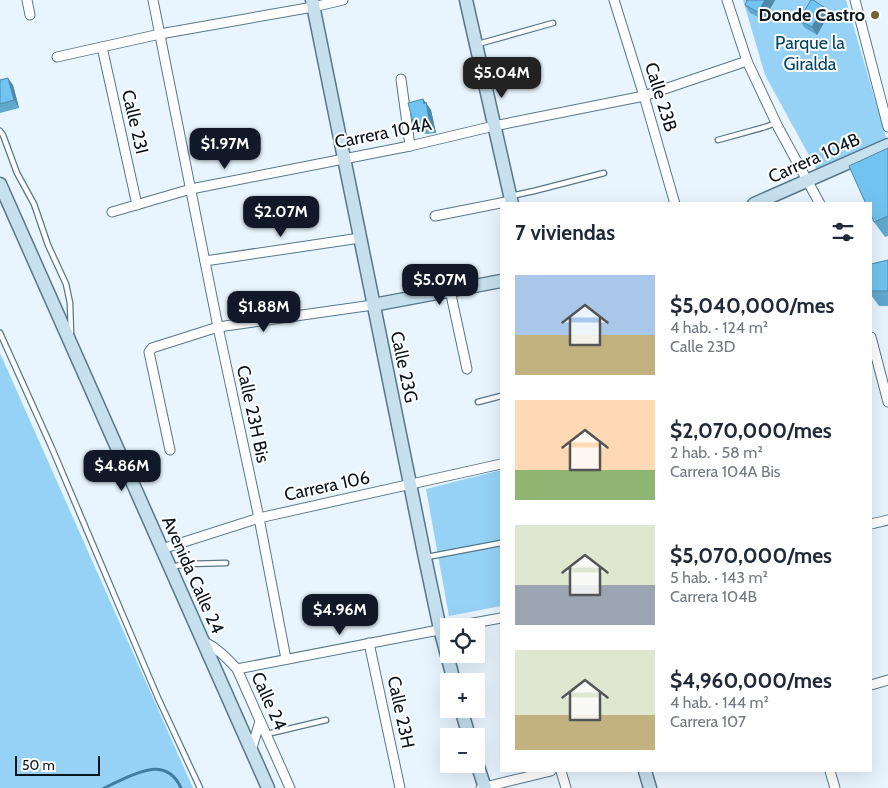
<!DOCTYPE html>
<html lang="es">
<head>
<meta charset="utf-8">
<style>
	body { margin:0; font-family:Cabin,sans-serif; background:#f2f2f3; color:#1f2937; height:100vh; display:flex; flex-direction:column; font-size:19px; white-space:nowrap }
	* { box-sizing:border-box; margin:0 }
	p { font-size:16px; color:#747a83 }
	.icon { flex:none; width:28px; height:28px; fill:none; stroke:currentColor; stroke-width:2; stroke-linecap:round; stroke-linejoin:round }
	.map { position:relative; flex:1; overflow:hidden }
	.panel { position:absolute; left:500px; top:202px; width:372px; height:570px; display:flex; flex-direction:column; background:#fff; border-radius:0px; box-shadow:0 5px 20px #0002 }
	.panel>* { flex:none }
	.tools { position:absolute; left:440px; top:618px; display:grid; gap:10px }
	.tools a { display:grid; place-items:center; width:45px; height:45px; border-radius:0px; background:#fff; box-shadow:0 5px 20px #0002; font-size:25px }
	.scale { position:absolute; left:15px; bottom:12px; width:85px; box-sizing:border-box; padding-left:5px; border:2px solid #09151d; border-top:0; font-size:14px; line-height:18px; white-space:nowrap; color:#09151d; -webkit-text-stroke:4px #fff; paint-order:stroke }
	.price { position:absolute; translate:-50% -42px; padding:0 11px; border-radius:10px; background:#111827; color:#fff; font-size:16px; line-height:32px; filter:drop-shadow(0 1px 2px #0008) }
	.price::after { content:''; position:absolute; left:50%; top:30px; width:15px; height:11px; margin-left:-8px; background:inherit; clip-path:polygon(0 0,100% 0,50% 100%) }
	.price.current { background:#222; color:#fff }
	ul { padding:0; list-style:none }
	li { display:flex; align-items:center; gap:15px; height:125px; padding:0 15px }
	li span { display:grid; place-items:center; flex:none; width:140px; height:100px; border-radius:0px; color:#555 }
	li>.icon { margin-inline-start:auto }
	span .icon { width:60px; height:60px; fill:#fffc; stroke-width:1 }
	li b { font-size:21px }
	h2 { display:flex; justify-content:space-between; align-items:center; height:60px; padding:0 15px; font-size:21px }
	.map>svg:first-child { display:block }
	.green { fill:#96d2f6 }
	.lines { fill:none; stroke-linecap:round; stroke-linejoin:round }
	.stream { stroke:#407d9f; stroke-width:3 }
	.lane-casing { stroke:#58778a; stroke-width:7 }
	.street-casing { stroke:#58778a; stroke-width:11 }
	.secondary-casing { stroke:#58778a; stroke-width:15 }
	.lane { stroke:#fff; stroke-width:4.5 }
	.street { stroke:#fff; stroke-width:9 }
	.secondary { stroke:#c6e0ee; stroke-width:12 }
	.wall { fill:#61a8cf }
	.shaded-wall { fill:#4f88a9 }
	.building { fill:#71c3f1; stroke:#4f88a9 }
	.poi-dot { fill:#776130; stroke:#fff; stroke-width:2 }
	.labels { text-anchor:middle; stroke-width:4; stroke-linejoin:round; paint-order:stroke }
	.poi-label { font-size:18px; font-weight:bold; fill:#09151d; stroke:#fff; text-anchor:end }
	.park-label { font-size:18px; fill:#004564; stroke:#fff }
	.street-label { font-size:18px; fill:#09151d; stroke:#fff }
</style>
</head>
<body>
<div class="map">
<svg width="888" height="788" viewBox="0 0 888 788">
	<rect width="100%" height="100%" fill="#e8f5fe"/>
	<g class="green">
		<polygon points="743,0 846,0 887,141 817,170 765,75"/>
		<polygon points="0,353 193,788 0,788"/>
		<polygon points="501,470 501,606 449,616 426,489"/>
	</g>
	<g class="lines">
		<path class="stream" d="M104,788C129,777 165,752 181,788"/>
		<defs>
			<g id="lane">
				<polyline points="478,44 553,23"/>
				<polyline points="0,131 3,135 17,173 34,204 48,245 66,284 70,303 71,333"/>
				<polyline points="718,140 765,127 776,123"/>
				<polyline points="511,196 534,191 604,173"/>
				<polyline points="0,333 51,446 158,698 200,788"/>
				<polyline points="478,402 501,396"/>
				<polyline points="427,557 501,543"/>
				<polyline points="171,567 187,564 226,563"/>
				<polyline points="267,734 326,720"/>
			</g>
			<g id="street">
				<polyline points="27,0 30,15"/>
				<polyline points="153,0 218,327 259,518 286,659"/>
				<polyline points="614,0 644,96 675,204"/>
				<polyline points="727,0 747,61 778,127 820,204"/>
				<polyline points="855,0 888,127"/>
				<polyline points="102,47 137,205"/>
				<polyline points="57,57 160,34 313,7 343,0"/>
				<polyline points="401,79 410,146"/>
				<polyline points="112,212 191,189 410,146 494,126 644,96 747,61"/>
				<polyline points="435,216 511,201"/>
				<polyline points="205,261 360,238"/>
				<polyline points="450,290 467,369"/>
				<polyline points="871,337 888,402"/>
				<polyline points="170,450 149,352 152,348 218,327 373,305"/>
				<polyline points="871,524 888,520"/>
				<polyline points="162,549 259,518 501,464"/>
				<polyline points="457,626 501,618"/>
				<path d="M203,641C217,648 226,657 237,669L290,788"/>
				<polyline points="369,643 400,788"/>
				<polyline points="237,669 449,628"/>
				<polyline points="871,685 888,680"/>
				<polyline points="251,751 260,721"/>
				<polyline points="561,771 566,788"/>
				<polyline points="830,771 835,788"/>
				<polyline points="481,788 551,771"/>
			</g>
			<g id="secondary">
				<polyline points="312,0 425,558 440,629 454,681"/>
				<polyline points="466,0 512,204"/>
				<polyline points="0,184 268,788"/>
				<polyline points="754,204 888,145"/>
				<polyline points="373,305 501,281"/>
				<polyline points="461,709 469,736"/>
				<polyline points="476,760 485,788"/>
				<polyline points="645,771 650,788"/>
			</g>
		</defs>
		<use href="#lane" class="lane-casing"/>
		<use href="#street" class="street-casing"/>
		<use href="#secondary" class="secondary-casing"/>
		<use href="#lane" class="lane"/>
		<use href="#street" class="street"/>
		<use href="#secondary" class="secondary"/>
	</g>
	<g class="wall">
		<polygon points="747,0 775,0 764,20 750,13 745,5"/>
		<polygon points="824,7 829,14 817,35 805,28 799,20"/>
		<polygon points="0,80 13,85 19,108 0,113"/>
		<polygon points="423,99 431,110 436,133 426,134 418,130 413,122"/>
		<polygon points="888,148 888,236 885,237 874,222"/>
		<polygon points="888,260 888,306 879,306 871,295 871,264"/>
	</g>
	<g class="shaded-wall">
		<polygon points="765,0 775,0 764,20 758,12"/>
		<polygon points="824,7 829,14 817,35 812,27"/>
		<polygon points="8,78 13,85 19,108 14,100"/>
		<polygon points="423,99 431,110 436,133 430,125"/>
	</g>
	<g class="building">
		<polygon points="747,0 765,0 758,12 745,5"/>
		<polygon points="811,0 813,0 824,7 812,27 799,20"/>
		<polygon points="8,78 14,100 0,104 0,80"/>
		<polygon points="423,99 424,104 426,102 430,125 421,127 413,122 408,103"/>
		<polygon points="888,148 888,216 874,222 871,215 871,204 866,204 849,166"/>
		<polygon points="888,260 888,291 871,291 871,264"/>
	</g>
	<circle class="poi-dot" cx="875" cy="15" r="5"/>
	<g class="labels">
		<g class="poi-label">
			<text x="865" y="21">Donde Castro</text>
		</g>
		<g class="park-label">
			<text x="810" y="49">Parque la<tspan x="810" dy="21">Giralda</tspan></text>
		</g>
		<g class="street-label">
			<text transform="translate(661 97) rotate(73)" y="6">Calle 23B</text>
			<text transform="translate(135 122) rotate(77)" y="6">Calle 23I</text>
			<text transform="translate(383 133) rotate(-11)" y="6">Carrera 104A</text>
			<text transform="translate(814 158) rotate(-24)" y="6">Carrera 104B</text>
			<text transform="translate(404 367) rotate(78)" y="6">Calle 23G</text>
			<text transform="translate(253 414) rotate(78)" y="6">Calle 23H Bis</text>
			<text transform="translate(327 486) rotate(-12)" y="6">Carrera 106</text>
			<text transform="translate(193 575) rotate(66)" y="6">Avenida Calle 24</text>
			<text transform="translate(269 701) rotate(66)" y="6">Calle 24</text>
			<text transform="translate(401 712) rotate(78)" y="6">Calle 23H</text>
		</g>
	</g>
</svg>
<div class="tools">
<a><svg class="icon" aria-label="locate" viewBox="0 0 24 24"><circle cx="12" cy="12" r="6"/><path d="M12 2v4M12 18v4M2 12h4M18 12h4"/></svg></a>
<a>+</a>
<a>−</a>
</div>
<div class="scale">50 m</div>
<b class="price current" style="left:502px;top:99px">$5.04M</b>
<b class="price" style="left:225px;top:170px">$1.97M</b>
<b class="price" style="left:281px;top:238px">$2.07M</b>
<b class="price" style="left:440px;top:306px">$5.07M</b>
<b class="price" style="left:264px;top:333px">$1.88M</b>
<b class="price" style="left:122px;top:492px">$4.86M</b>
<b class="price" style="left:340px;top:636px">$4.96M</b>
<section class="panel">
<h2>7 viviendas<svg class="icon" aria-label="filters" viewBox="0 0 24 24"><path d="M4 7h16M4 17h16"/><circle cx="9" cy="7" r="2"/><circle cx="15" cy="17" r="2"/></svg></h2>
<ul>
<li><span style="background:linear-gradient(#a9c7e8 60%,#c2b280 0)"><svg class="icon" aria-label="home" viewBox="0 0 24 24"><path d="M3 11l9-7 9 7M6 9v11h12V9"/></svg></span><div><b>$5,040,000/mes</b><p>4 hab. · 124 m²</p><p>Calle 23D</p></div></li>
<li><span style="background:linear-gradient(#ffd9b3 70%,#8fb573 0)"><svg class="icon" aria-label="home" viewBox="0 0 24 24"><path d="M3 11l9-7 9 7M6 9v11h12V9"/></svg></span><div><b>$2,070,000/mes</b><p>2 hab. · 58 m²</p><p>Carrera 104A Bis</p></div></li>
<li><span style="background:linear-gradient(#dfe7d0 60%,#9aa5b1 0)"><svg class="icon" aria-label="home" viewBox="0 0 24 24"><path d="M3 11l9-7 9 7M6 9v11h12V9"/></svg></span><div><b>$5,070,000/mes</b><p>5 hab. · 143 m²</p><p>Carrera 104B</p></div></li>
<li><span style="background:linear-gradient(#dfe7d0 65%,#c2b280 0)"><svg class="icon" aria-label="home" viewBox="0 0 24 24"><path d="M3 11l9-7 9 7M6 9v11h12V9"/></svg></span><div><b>$4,960,000/mes</b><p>4 hab. · 144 m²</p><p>Carrera 107</p></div></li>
</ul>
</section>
</div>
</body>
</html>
